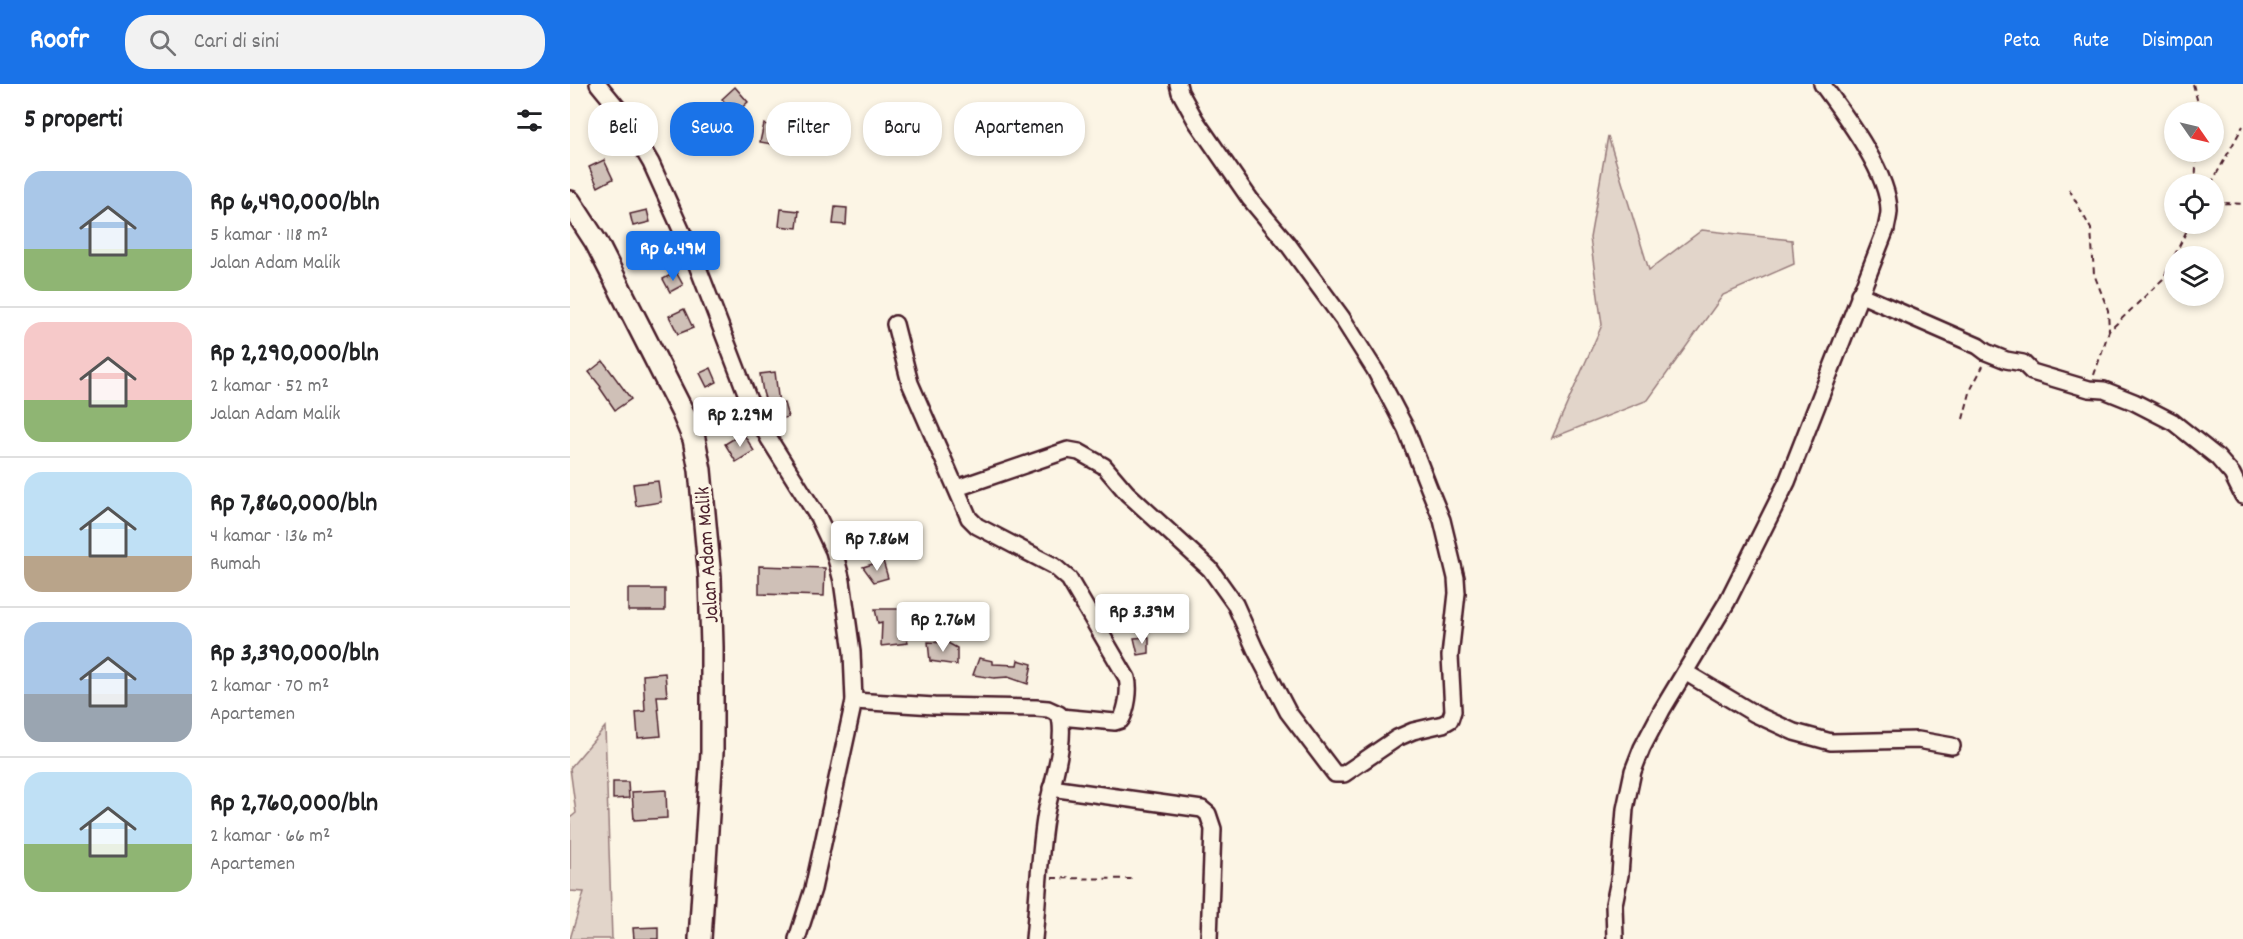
<!DOCTYPE html>
<html lang="id">
<head>
<meta charset="utf-8">
<style>
	body { margin:0; font-family:Dekko,sans-serif; background:#f2f2f2; color:#202124; height:100vh; display:flex; flex-direction:column; font-size:22px; white-space:nowrap }
	* { box-sizing:border-box; margin:0 }
	p { font-size:20px; color:#757577 }
	.icon { flex:none; width:33px; height:33px; fill:none; stroke:currentColor; stroke-width:2; stroke-linecap:round; stroke-linejoin:round }
	.map { position:relative; flex:1; overflow:hidden }
	.side { display:flex; flex-direction:column; background:#fff; width:570px }
	.side>* { flex:none }
	.top-card { position:absolute; left:18px; top:18px; width:570px; height:54px; display:flex; gap:12px }
	.needle { width:39px; rotate:124deg }
	.controls { position:absolute; left:1594px; top:18px; display:grid; gap:12px }
	.controls a { display:grid; place-items:center; width:60px; height:60px; border-radius:50%; background:#fff; box-shadow:0 3px 9px #0003; font-size:30px }
	.price { position:absolute; translate:-50% -51px; padding:0 14px; border-radius:6px; background:#fff; color:#222; font-size:20px; line-height:39px; filter:drop-shadow(0 2px 3px #0008) }
	.price::after { content:''; position:absolute; left:50%; top:36px; width:18px; height:14px; margin-left:-9px; background:inherit; clip-path:polygon(0 0,100% 0,50% 100%) }
	.price.current { background:#1a73e8; color:#fff }
	ul { padding:0; list-style:none }
	li { display:flex; align-items:center; gap:18px; height:150px; padding:0 24px }
	li+li { border-top:2px solid #e0e0e0 }
	li span { display:grid; place-items:center; flex:none; width:168px; height:120px; border-radius:18px; color:#555 }
	li>.icon { margin-inline-start:auto }
	span .icon { width:72px; height:72px; fill:#fffc; stroke-width:1 }
	li b { font-size:26px }
	h2 { display:flex; justify-content:space-between; align-items:center; height:72px; padding:0 24px; font-size:26px }
	.pill { padding:0 21px; border-radius:24px; background:#fff; box-shadow:0 3px 9px #0003; font-size:21px; line-height:54px }
	.pill.current { background:#1a73e8; color:#fff }
	header { display:flex; align-items:center; gap:36px; box-sizing:border-box; height:84px; padding:0 30px; background:#1a73e8; color:#fff }
	header strong { font-size:28px }
	nav { display:flex; gap:33px; margin-inline-start:auto; font-size:21px }
	.search { width:420px; height:54px; background:#f2f2f2; display:flex; align-items:center; gap:15px; box-sizing:border-box; padding:0 21px; border-radius:24px; color:#757577; font-size:22px }
	main { display:flex; flex:1; min-height:0 }
	.map>svg:first-child { display:block }
	.green { fill:#e2d5ca; stroke:#967a7a; stroke-width:1.5 }
	.building { fill:#cfc0b7; stroke:#4a1f2b; stroke-width:1.5 }
	.lines { fill:none; stroke-linecap:round; stroke-linejoin:round }
	.minor-casing { stroke:#4a1f2b; stroke-width:20 }
	.highway-casing { stroke:#4a1f2b; stroke-width:26 }
	.path { stroke:#4a1f2b; stroke-width:2; stroke-dasharray:6 4.5; stroke-linecap:butt }
	.minor { stroke:#fcf5e5; stroke-width:15 }
	.highway { stroke:#fcf5e5; stroke-width:21 }
	.labels { text-anchor:middle; stroke-width:6; stroke-linejoin:round; paint-order:stroke }
	.street-label { font-size:21px; fill:#4a1f2b; stroke:#fcf5e5 }
</style>
</head>
<body>
<header>
<strong>Roofr</strong>
<div class="search"><svg class="icon" aria-label="search" viewBox="0 0 24 24"><circle cx="10" cy="10" r="6"/><path d="M15 15l6 6"/></svg>Cari di sini</div>
<nav><a>Peta</a><a>Rute</a><a>Disimpan</a></nav>
</header>
<main>
<section class="side">
<h2>5 properti<svg class="icon" aria-label="filters" viewBox="0 0 24 24"><path d="M4 7h16M4 17h16"/><circle cx="9" cy="7" r="2"/><circle cx="15" cy="17" r="2"/></svg></h2>
<ul>
<li><span style="background:linear-gradient(#a9c7e8 65%,#8fb573 0)"><svg class="icon" aria-label="home" viewBox="0 0 24 24"><path d="M3 11l9-7 9 7M6 9v11h12V9"/></svg></span><div><b>Rp 6,490,000/bln</b><p>5 kamar · 118 m²</p><p>Jalan Adam Malik</p></div></li>
<li><span style="background:linear-gradient(#f6c9c9 65%,#8fb573 0)"><svg class="icon" aria-label="home" viewBox="0 0 24 24"><path d="M3 11l9-7 9 7M6 9v11h12V9"/></svg></span><div><b>Rp 2,290,000/bln</b><p>2 kamar · 52 m²</p><p>Jalan Adam Malik</p></div></li>
<li><span style="background:linear-gradient(#bfe0f5 70%,#b9a48a 0)"><svg class="icon" aria-label="home" viewBox="0 0 24 24"><path d="M3 11l9-7 9 7M6 9v11h12V9"/></svg></span><div><b>Rp 7,860,000/bln</b><p>4 kamar · 136 m²</p><p>Rumah</p></div></li>
<li><span style="background:linear-gradient(#a9c7e8 60%,#9aa5b1 0)"><svg class="icon" aria-label="home" viewBox="0 0 24 24"><path d="M3 11l9-7 9 7M6 9v11h12V9"/></svg></span><div><b>Rp 3,390,000/bln</b><p>2 kamar · 70 m²</p><p>Apartemen</p></div></li>
<li><span style="background:linear-gradient(#bfe0f5 60%,#8fb573 0)"><svg class="icon" aria-label="home" viewBox="0 0 24 24"><path d="M3 11l9-7 9 7M6 9v11h12V9"/></svg></span><div><b>Rp 2,760,000/bln</b><p>2 kamar · 66 m²</p><p>Apartemen</p></div></li>
</ul>
</section>
<div class="map">
<svg width="1673" height="855" viewBox="0 0 1673 855">
	<rect width="100%" height="100%" fill="#fcf5e5"/>
	<filter id="ink" filterUnits="userSpaceOnUse"><feTurbulence type="fractalNoise" baseFrequency=".0167" numOctaves="2"/><feDisplacementMap in="SourceGraphic" scale="12" xChannelSelector="R" yChannelSelector="G"/><feConvolveMatrix kernelMatrix="1 2 1 2 8 2 1 2 1" color-interpolation-filters="sRGB"/></filter>
	<g filter="url(#ink)">
		<g class="green">
			<polygon points="1038,52 1079,186 1132,146 1222,156 1224,180 1153,211 1078,316 982,354 1032,241 1020,154"/>
			<polygon points="35,643 42,855 0,855 14,808 0,807 0,734 6,729 0,684"/>
		</g>
		<g class="building">
			<polygon points="165,3 178,18 165,30 152,15"/>
			<polygon points="194,40 206,43 202,60 190,58"/>
			<polygon points="34,76 43,95 28,103 19,83"/>
			<polygon points="265,123 277,124 276,141 263,140"/>
			<polygon points="211,125 229,127 227,144 209,142"/>
			<polygon points="77,126 80,138 63,142 60,130"/>
			<polygon points="83,154 93,168 80,176 71,162"/>
			<polygon points="106,188 113,201 100,208 93,195"/>
			<polygon points="114,225 123,244 108,250 99,232"/>
			<polygon points="33,277 61,315 45,326 30,304 31,303 19,288"/>
			<polygon points="141,284 147,298 137,303 130,289"/>
			<polygon points="205,288 209,320 214,319 218,333 202,337 193,308 190,290"/>
			<polygon points="173,349 184,367 166,378 155,360"/>
			<polygon points="88,397 91,418 66,422 63,400"/>
			<polygon points="313,477 318,494 304,498 293,483"/>
			<polygon points="189,482 255,484 254,512 189,510"/>
			<rect x="58" y="505" width="37" height="22"/>
			<polygon points="305,525 332,525 338,559 311,562 312,538 308,539"/>
			<polygon points="579,553 579,569 568,571 564,554"/>
			<polygon points="358,558 378,559 387,564 387,581 360,577"/>
			<polygon points="409,574 423,577 423,580 447,581 448,576 462,580 458,600 438,593 424,594 403,591"/>
			<polygon points="95,589 97,612 87,612 91,652 68,654 66,628 75,627 73,591"/>
			<polygon points="43,698 58,698 59,714 43,715"/>
			<polygon points="96,706 97,734 64,736 62,708"/>
			<polygon points="88,843 88,855 64,855 63,844"/>
		</g>
		<g class="lines">
			<defs>
				<g id="minor">
					<polyline points="28,0 51,28 81,79 127,181 178,314 199,355 248,433 264,467 272,497 282,568 284,617 243,805 227,855"/>
					<polyline points="1289,210 1408,262 1416,268 1436,276 1453,279 1462,288 1519,305 1534,306 1564,318 1603,338 1647,373 1662,390 1673,412"/>
					<path d="M325,240L340,299L399,434L407,442L484,482L499,495L557,594C560,606 557,625 551,636L545,638L490,633"/>
					<polyline points="387,404 498,366 509,368 534,382 557,409 640,485 665,520 685,565 718,628 765,690 774,690 827,654 843,647 873,640 880,636 883,627 880,572 887,509 886,494 872,436 859,404 836,345 805,286 772,234 717,159 680,115 626,37 610,8 608,0"/>
					<polyline points="1115,588 1185,630 1224,648 1261,658 1348,656 1382,662"/>
					<path d="M284,617L364,622L466,624L478,625L489,630C498,657 479,707 475,735C469,774 468,815 464,855"/>
					<polyline points="481,704 632,725 638,730 643,745 639,855"/>
					<path d="M1045,855L1044,820L1050,791L1055,725L1063,687L1072,664L1092,626L1157,518L1217,398L1316,145C1317,139 1319,132 1319,127C1319,89 1274,30 1252,0"/>
				</g>
				<polyline id="highway" points="0,118 26,158 112,327 124,355 130,386 140,494 142,563 142,668 130,855"/>
			</defs>
			<use href="#minor" class="minor-casing"/>
			<use href="#highway" class="highway-casing"/>
			<g class="path">
				<polyline points="1623,0 1628,19 1628,28"/>
				<polyline points="1625,100 1627,68"/>
				<polyline points="1641,100 1673,42"/>
				<polyline points="1499,105 1521,145 1524,190 1538,226 1539,247"/>
				<polyline points="1644,122 1657,119 1673,120"/>
				<polyline points="1524,291 1539,247 1593,195 1620,140"/>
				<polyline points="1393,335 1401,305 1413,282"/>
				<polyline points="482,794 563,795"/>
			</g>
			<use href="#minor" class="minor"/>
			<use href="#highway" class="highway"/>
		</g>
	</g>
	<g class="labels">
		<g class="street-label">
			<text transform="translate(136 471) rotate(-94)" y="7">Jalan Adam Malik</text>
		</g>
	</g>
</svg>
<div class="controls">
<a><svg class="needle" viewBox="-14 -14 28 28"><path d="M0-13l5 13h-10z" fill="#e53935"/><path d="M0 13l5-13h-10z" fill="#757577"/></svg></a>
<a><svg class="icon" aria-label="locate" viewBox="0 0 24 24"><circle cx="12" cy="12" r="6"/><path d="M12 2v4M12 18v4M2 12h4M18 12h4"/></svg></a>
<a><svg class="icon" aria-label="layers" viewBox="0 0 24 24"><path d="M12 4l9 5-9 5-9-5zM3 14l9 5 9-5"/></svg></a>
</div>
<b class="price current" style="left:103px;top:198px">Rp 6.49M</b>
<b class="price" style="left:170px;top:364px">Rp 2.29M</b>
<b class="price" style="left:307px;top:488px">Rp 7.86M</b>
<b class="price" style="left:572px;top:561px">Rp 3.39M</b>
<b class="price" style="left:373px;top:569px">Rp 2.76M</b>
<div class="top-card">
<a class="pill">Beli</a>
<a class="pill current">Sewa</a>
<a class="pill">Filter</a>
<a class="pill">Baru</a>
<a class="pill">Apartemen</a>
</div>
</div>
</main>
</body>
</html>
